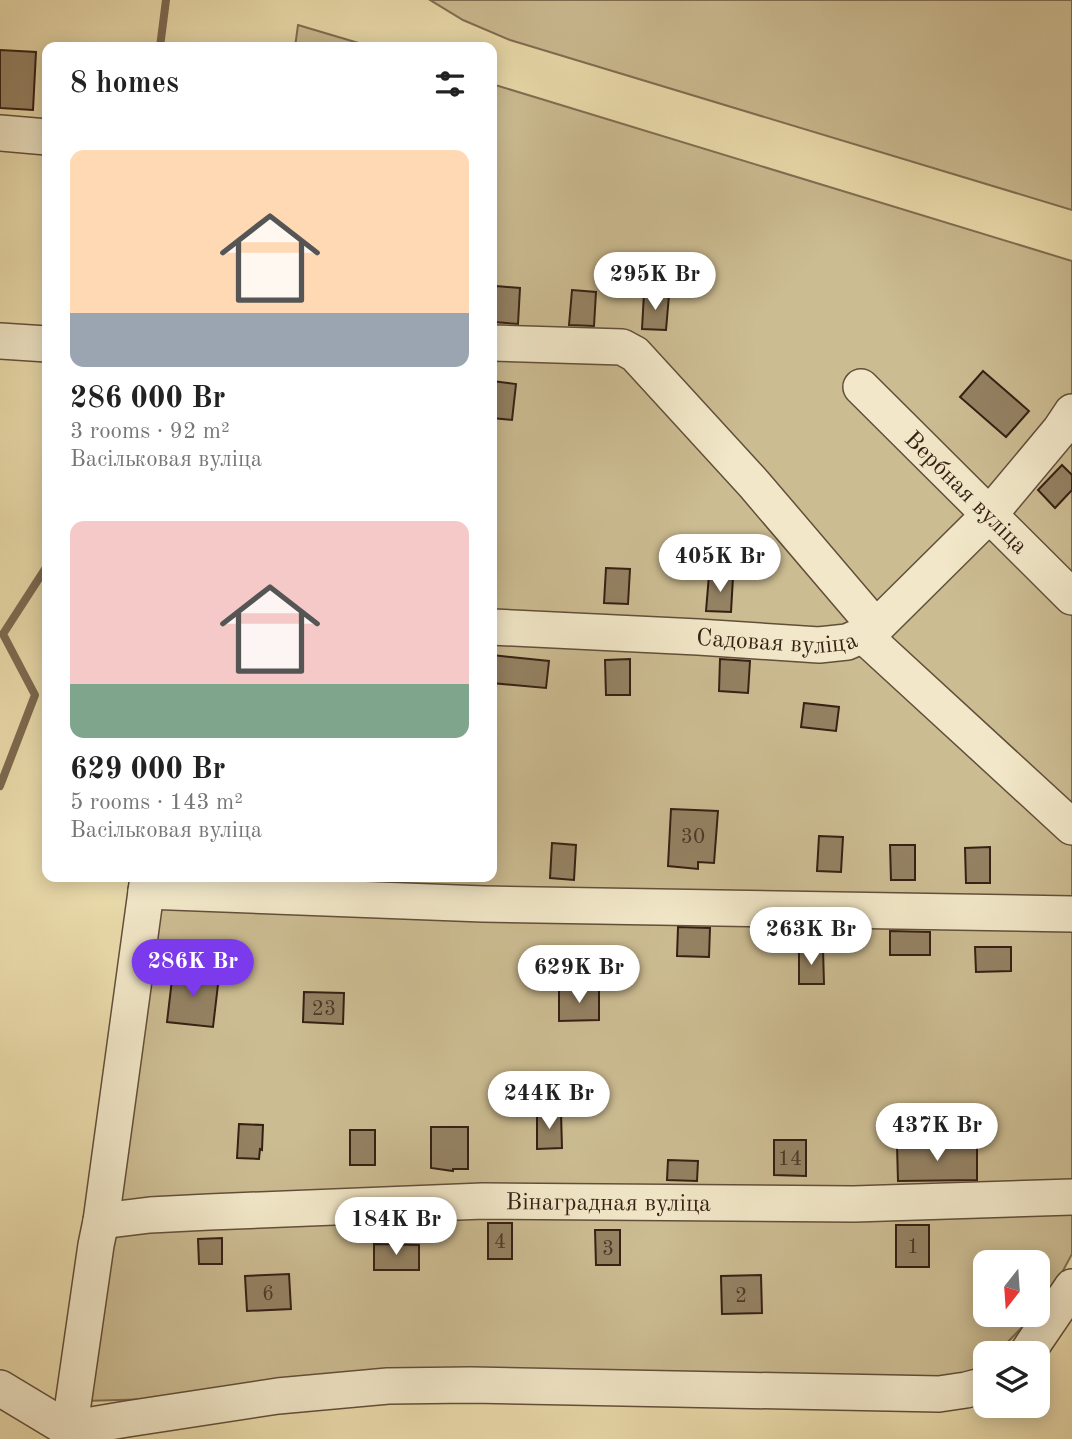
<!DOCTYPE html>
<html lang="en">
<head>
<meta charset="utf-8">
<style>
	body { margin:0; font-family:"Old Standard TT",serif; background:#f2f2f2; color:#222; height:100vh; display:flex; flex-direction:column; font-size:26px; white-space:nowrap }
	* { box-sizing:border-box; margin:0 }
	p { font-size:23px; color:#767676 }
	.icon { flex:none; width:38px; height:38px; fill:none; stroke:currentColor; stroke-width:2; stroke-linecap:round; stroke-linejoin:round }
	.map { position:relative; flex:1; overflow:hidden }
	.sheet { position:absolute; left:42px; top:42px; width:455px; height:840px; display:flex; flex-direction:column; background:#fff; border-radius:14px; box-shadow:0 4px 18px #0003 }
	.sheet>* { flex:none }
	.needle { width:46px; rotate:197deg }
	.tools { position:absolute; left:973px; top:1250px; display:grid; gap:14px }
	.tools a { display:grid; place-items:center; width:77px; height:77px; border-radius:14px; background:#fff; box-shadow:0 4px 18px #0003; font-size:35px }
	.price { position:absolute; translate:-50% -60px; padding:0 16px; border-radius:24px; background:#fff; color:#222; font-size:23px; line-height:46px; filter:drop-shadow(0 2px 4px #0008) }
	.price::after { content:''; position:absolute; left:50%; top:42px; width:21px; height:16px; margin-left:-10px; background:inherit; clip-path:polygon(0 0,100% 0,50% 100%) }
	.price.on { background:#7c3aed; color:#fff }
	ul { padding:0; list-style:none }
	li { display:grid; align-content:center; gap:14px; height:371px; padding:0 28px }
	li span { display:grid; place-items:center; height:217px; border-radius:14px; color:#555 }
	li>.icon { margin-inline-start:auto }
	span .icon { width:126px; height:126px; fill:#fffc; stroke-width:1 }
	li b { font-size:30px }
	h2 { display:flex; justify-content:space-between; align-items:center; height:84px; padding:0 28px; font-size:30px }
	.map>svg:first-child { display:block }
	.green { fill:#ccbc92; stroke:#806e53; stroke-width:2 }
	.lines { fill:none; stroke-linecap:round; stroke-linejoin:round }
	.stream { stroke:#7d6a50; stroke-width:8 }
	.building { fill:#948263; stroke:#352014; stroke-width:2 }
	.minor-casing { stroke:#624f3a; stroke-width:38 }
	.minor { stroke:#f2e8c9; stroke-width:35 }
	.labels { text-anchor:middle; stroke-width:7; stroke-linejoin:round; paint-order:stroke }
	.number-label { font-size:21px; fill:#4d3828 }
	.street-label { font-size:24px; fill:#352014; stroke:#f2e8c9 }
</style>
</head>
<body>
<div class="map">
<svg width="1072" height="1439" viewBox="0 0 1072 1439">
	<rect width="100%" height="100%" fill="#ebdcac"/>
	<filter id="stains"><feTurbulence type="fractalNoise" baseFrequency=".00286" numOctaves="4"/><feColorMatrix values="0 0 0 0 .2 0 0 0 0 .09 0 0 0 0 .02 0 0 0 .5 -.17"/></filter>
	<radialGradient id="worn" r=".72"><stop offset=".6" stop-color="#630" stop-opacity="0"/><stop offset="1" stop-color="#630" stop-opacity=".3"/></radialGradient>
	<g class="green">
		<polygon points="430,0 1072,0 1072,210 510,40 463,20"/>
		<polygon points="298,25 372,47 295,47"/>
		<polygon points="492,84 1072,261 1072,1254 1045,1304 1038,1312 1038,1262 985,1262 985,1314 1035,1314 997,1353 985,1353 985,1365 975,1375 84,1401 161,877 492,877"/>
	</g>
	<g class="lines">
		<g class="stream">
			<polyline points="160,47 166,0"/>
			<polyline points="0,786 35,695 3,634 47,566"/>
		</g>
	</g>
	<g class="building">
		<polygon points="0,50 36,52 33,110 0,108"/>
		<polygon points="496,286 520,288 518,324 494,322"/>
		<polygon points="572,290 596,292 594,326 569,325"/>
		<polygon points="644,293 669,295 666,330 642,329"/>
		<polygon points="983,371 1029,411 1006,437 960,397"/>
		<polygon points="492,381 516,384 512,420 492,418"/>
		<polygon points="1062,465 1072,475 1072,490 1055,508 1038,490"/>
		<polygon points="606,568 630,569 628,604 604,603"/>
		<polygon points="709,575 733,577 731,612 706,611"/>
		<polygon points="492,655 549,661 546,688 492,683"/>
		<polygon points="630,659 630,695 606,695 605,660"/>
		<polygon points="720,659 750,661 748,693 719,691"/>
		<polygon points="804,703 839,707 836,731 801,727"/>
		<polygon points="671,809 718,811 714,863 698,862 698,869 668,866"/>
		<polygon points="819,836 843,837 841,872 817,871"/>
		<polygon points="552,843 576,845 574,880 550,878"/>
		<polygon points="890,845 915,845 915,880 891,880"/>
		<polygon points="990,847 990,883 966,883 965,848"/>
		<polygon points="678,927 710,928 709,957 677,956"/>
		<polygon points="890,931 930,932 930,955 890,955"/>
		<polygon points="975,947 1011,947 1011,971 976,972"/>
		<polygon points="799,949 823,949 824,984 799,984"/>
		<polygon points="173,971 219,976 213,1027 167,1022"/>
		<polygon points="559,990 599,990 599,1020 559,1021"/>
		<polygon points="304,992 344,993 343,1024 303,1022"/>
		<polygon points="537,1113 561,1113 562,1148 537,1149"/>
		<polygon points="239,1124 263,1125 262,1150 260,1149 259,1159 237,1158"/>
		<polygon points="431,1127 468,1127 468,1169 453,1169 453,1171 431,1168"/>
		<rect x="350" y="1130" width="25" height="35"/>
		<polygon points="774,1140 806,1140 806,1176 774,1175"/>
		<polygon points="897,1146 977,1147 977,1180 898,1181"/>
		<polygon points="668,1160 698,1161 697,1181 667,1180"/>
		<rect x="488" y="1223" width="24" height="36"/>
		<rect x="896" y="1225" width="33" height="42"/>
		<polygon points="595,1230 620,1230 620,1265 596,1265"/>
		<polygon points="222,1238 222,1264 199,1264 198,1239"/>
		<polygon points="374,1244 419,1245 419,1270 374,1270"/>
		<polygon points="289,1274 291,1309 247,1311 245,1276"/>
		<polygon points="761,1275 762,1313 722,1314 721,1276"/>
	</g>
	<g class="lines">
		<defs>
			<g id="minor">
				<polyline points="0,133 47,137"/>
				<polyline points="0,341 47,344"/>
				<polyline points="492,343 622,347 635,354 754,484 876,627"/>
				<path id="s1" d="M861,387L1072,597"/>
				<path id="s2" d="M492,627L698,637L819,645L847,642L863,635L876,627L989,515L1060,430L1072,412"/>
				<polyline points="863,635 1072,827"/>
				<polyline points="146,891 483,904 1072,914"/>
				<path id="s3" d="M101,1221L150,1215L209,1212L483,1201L854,1204L1072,1197"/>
				<polyline points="1027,1353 1072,1287"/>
				<polyline points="0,1388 68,1429 127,1419 278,1396 388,1386 471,1385 939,1394 966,1390 985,1385"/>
				<polyline points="68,1439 96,1245 101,1221 148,877"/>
			</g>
		</defs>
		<use href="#minor" class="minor-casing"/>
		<use href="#minor" class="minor"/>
	</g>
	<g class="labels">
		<g class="number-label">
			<text x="693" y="843">30</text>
			<text x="324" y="1015">23</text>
			<text x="790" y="1165">14</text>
			<text x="500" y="1248">4</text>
			<text x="913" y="1253">1</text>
			<text x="608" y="1255">3</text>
			<text x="268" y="1300">6</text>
			<text x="741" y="1302">2</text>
		</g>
		<g class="street-label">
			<text dy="8" stroke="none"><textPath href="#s1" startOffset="149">Вербная вуліца</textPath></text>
			<text dy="8" stroke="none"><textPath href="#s2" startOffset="285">Садовая вуліца</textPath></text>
			<text dy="8" stroke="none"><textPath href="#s3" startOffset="508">Вінаградная вуліца</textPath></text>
		</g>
	</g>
	<rect width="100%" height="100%" filter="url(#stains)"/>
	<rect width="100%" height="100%" fill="url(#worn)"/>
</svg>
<div class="tools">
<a><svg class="needle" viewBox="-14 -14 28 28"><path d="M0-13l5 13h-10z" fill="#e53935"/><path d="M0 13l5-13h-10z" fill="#767676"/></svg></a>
<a><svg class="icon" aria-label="layers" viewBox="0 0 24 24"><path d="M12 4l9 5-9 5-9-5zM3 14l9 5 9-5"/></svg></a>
</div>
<b class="price" style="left:655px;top:312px">295K Br</b>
<b class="price" style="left:720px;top:594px">405K Br</b>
<b class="price" style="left:811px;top:967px">263K Br</b>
<b class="price on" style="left:193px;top:999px">286K Br</b>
<b class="price" style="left:579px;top:1005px">629K Br</b>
<b class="price" style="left:549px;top:1131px">244K Br</b>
<b class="price" style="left:937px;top:1163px">437K Br</b>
<b class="price" style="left:396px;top:1257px">184K Br</b>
<section class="sheet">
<h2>8 homes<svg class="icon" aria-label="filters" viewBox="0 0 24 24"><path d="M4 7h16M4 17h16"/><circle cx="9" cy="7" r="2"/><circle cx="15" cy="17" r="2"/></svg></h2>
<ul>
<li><span style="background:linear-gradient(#ffd9b3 75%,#9aa5b1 0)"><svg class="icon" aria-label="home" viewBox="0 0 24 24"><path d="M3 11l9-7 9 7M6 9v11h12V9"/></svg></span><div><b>286 000 Br</b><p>3 rooms · 92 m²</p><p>Васільковая вуліца</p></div></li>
<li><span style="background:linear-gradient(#f6c9c9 75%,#7fa58c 0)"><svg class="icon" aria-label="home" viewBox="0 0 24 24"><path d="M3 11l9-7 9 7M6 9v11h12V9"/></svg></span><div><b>629 000 Br</b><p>5 rooms · 143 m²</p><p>Васільковая вуліца</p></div></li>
</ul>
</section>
</div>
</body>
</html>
